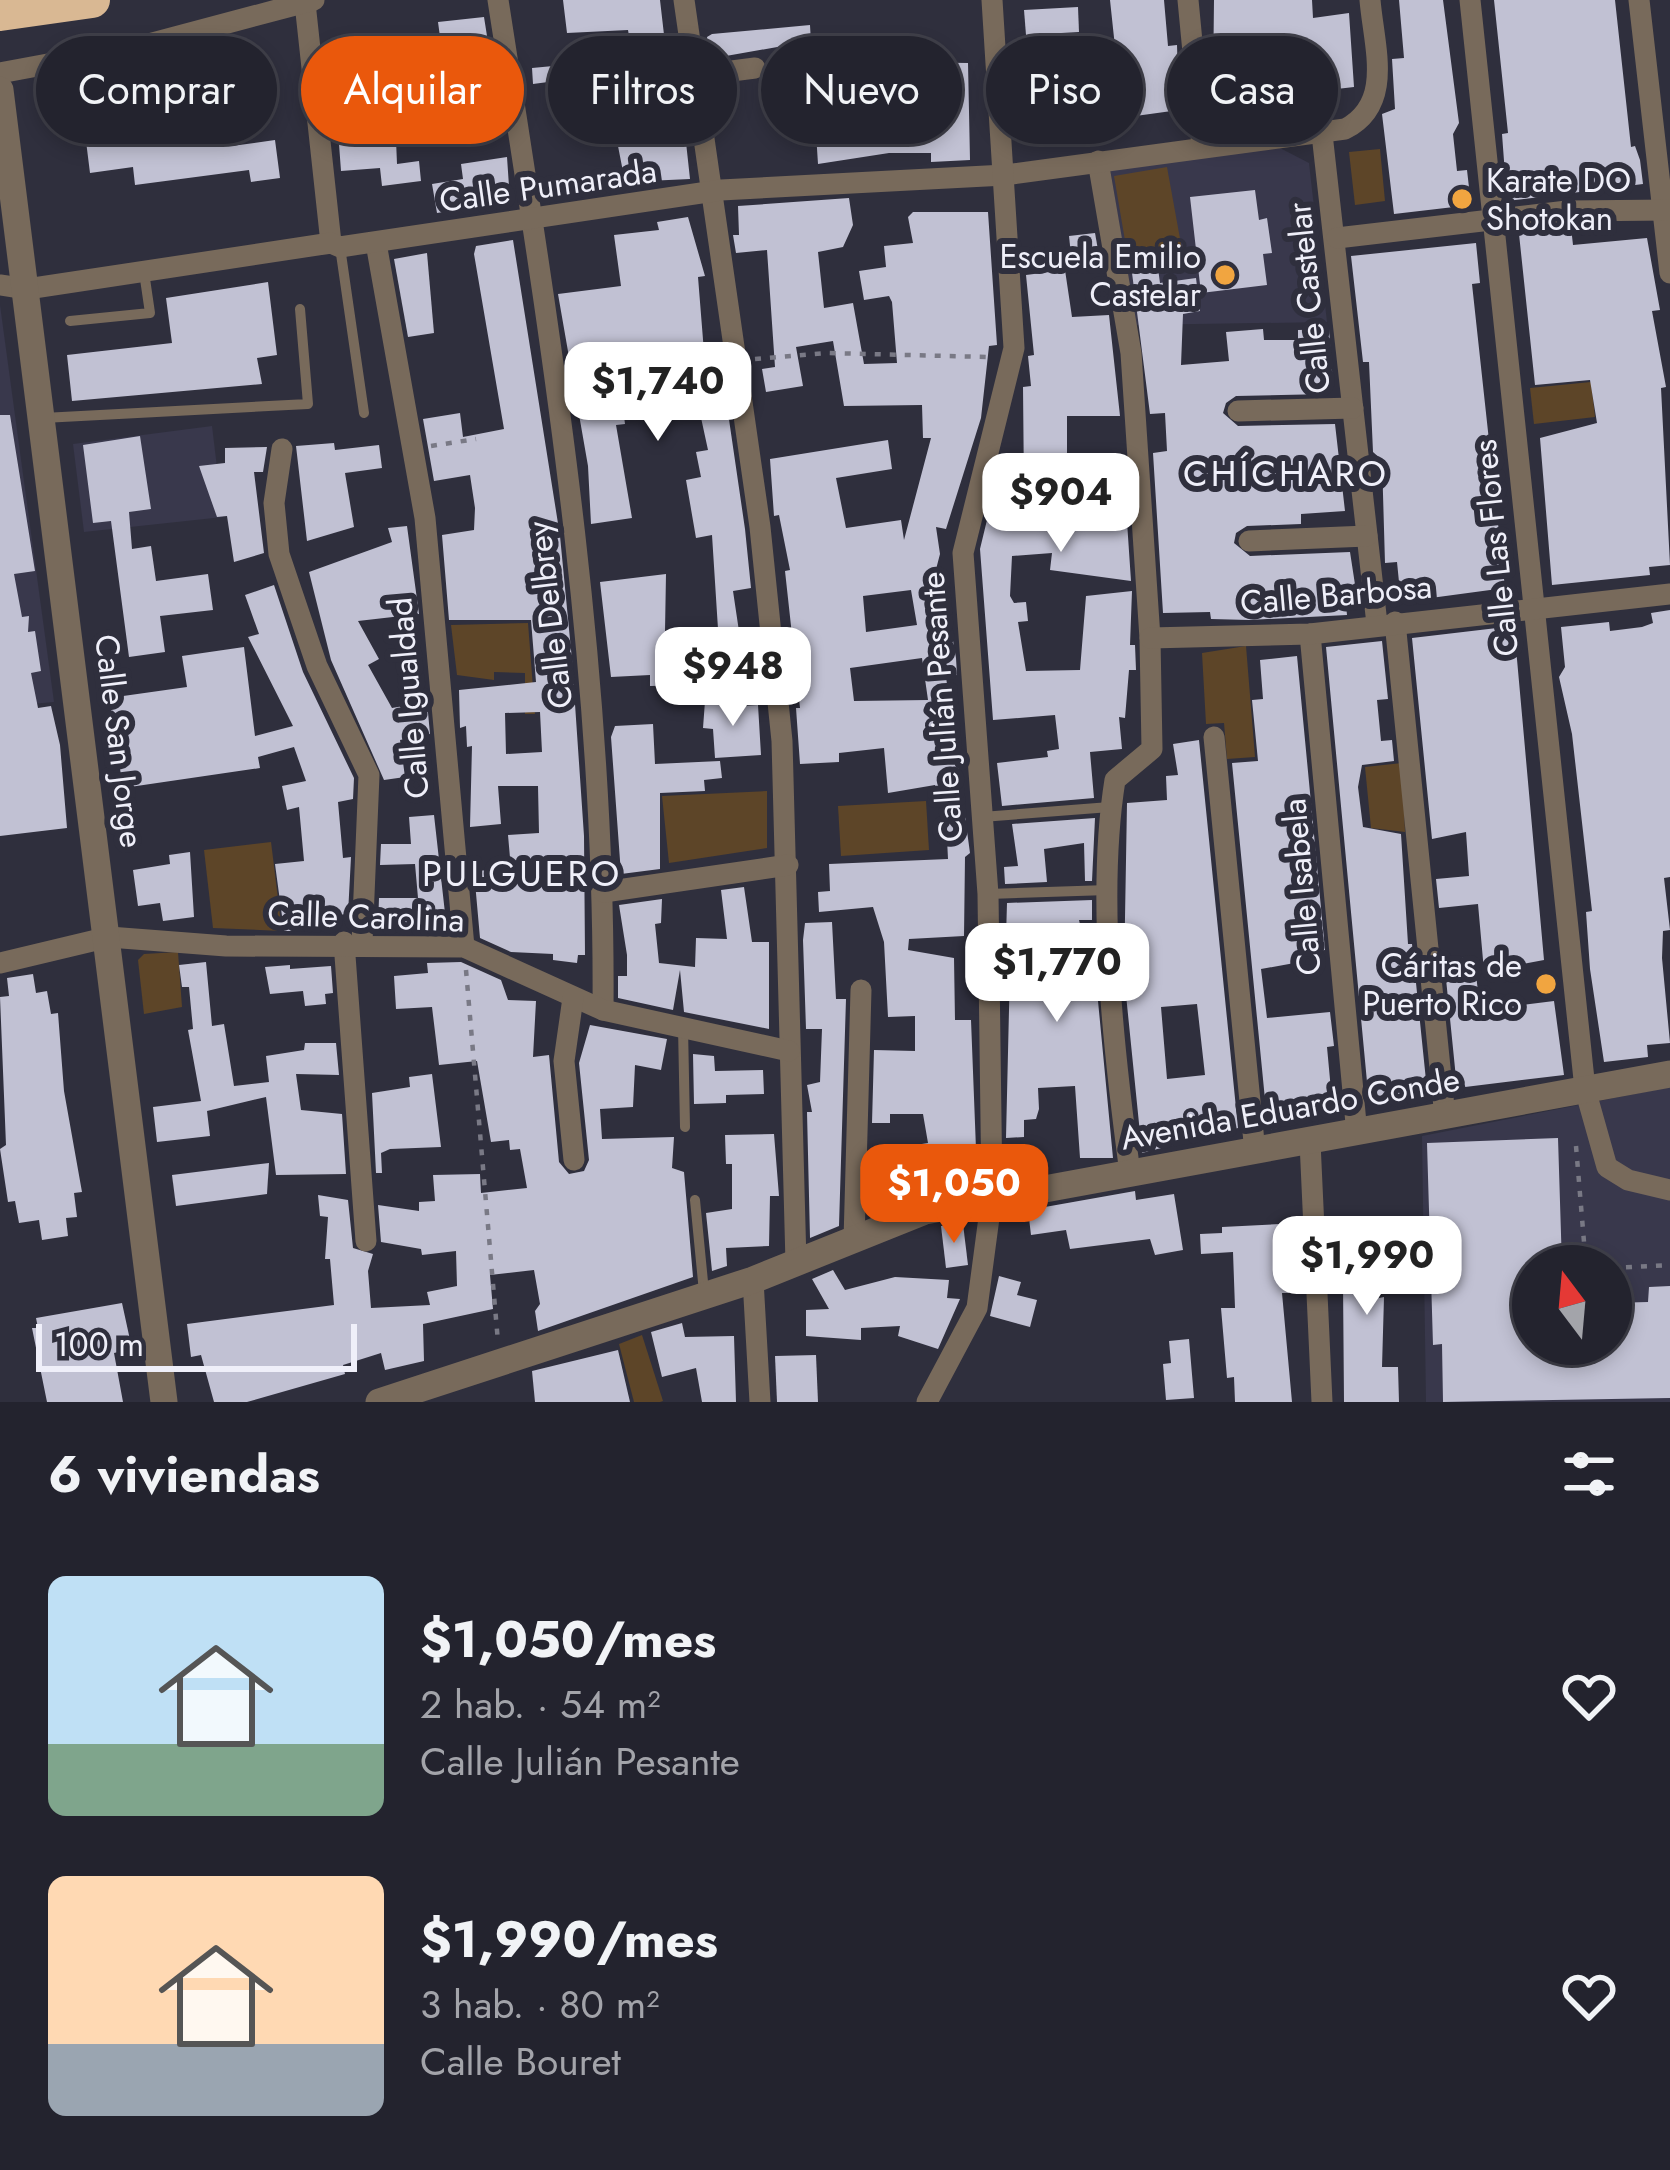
<!DOCTYPE html>
<html lang="es">
<head>
<meta charset="utf-8">
<style>
	body { margin:0; font-family:Jost,sans-serif; background:#2f2f3a; color:#f1f3f6; height:100vh; display:flex; flex-direction:column; font-size:45px; white-space:nowrap }
	* { box-sizing:border-box; margin:0 }
	p { font-size:39px; color:#a3a4aa }
	.icon { flex:none; width:66px; height:66px; fill:none; stroke:currentColor; stroke-width:2; stroke-linecap:round; stroke-linejoin:round }
	.map { position:relative; height:1402px; overflow:hidden }
	.sheet { display:flex; flex-direction:column; background:#23232e; flex:1 }
	.sheet>* { flex:none }
	.guide { position:absolute; left:36px; top:36px; width:1599px; height:108px; display:flex; gap:24px }
	.needle { width:78px; rotate:344deg }
	.tools { position:absolute; left:1512px; top:1245px; display:grid; gap:24px }
	.tools a { display:grid; place-items:center; width:120px; height:120px; border-radius:50%; background:#23232e; box-shadow:0 6px 18px #0003,0 0 0 3px #40404a; font-size:60px }
	.scale { position:absolute; left:36px; bottom:30px; width:321px; box-sizing:border-box; padding-left:12px; border:6px solid #efeff9; border-top:0; font-size:33px; line-height:42px; white-space:nowrap; color:#efeff9; -webkit-text-stroke:9px #2f2f3d; paint-order:stroke }
	.price { position:absolute; translate:-50% -102px; padding:0 27px; border-radius:24px; background:#fff; color:#222; font-size:39px; line-height:78px; filter:drop-shadow(0 3px 6px #0008) }
	.price::after { content:''; position:absolute; left:50%; top:72px; width:36px; height:27px; margin-left:-18px; background:inherit; clip-path:polygon(0 0,100% 0,50% 100%) }
	.price.current { background:#ea580c; color:#fff }
	ul { padding:0; list-style:none }
	li { display:flex; align-items:center; gap:36px; height:300px; padding:0 48px }
	li span { display:grid; place-items:center; flex:none; width:336px; height:240px; border-radius:18px; color:#555 }
	li>.icon { margin-inline-start:auto }
	span .icon { width:144px; height:144px; fill:#fffc; stroke-width:1 }
	li b { font-size:51px }
	h2 { display:flex; justify-content:space-between; align-items:center; height:144px; padding:0 48px; font-size:51px }
	.pill { padding:0 42px; border-radius:54px; background:#23232e; box-shadow:0 6px 18px #0003,0 0 0 3px #40404a; font-size:42px; line-height:108px }
	.pill.current { background:#ea580c; color:#fff }
	.map>svg:first-child { display:block }
	.built { fill:#39384c; fill-rule:evenodd }
	.green { fill:#5d4528 }
	.building { fill:#c1c1d3; fill-rule:evenodd }
	.lines { fill:none; stroke-linecap:round; stroke-linejoin:round }
	.path { stroke:#797985; stroke-width:4.5; stroke-dasharray:6 9; stroke-linecap:butt }
	.service { stroke:#786a5b; stroke-width:10 }
	.minor { stroke:#786a5b; stroke-width:21 }
	.tertiary { stroke:#786a5b; stroke-width:27 }
	.motorway { stroke:#d9b893; stroke-width:36 }
	.poi-dot { fill:#f1a540; stroke:#2f2f3d; stroke-width:4.5 }
	.labels { text-anchor:middle; stroke-width:12; stroke-linejoin:round; paint-order:stroke }
	.poi-label { font-size:33px; fill:#efeff9; stroke:#2f2f3d; text-anchor:end }
	.street-label { font-size:33px; fill:#efeff9; stroke:#2f2f3d }
	.neighbourhood-label { font-size:36px; letter-spacing:3px; fill:#efeff9; stroke:#2f2f3d }
</style>
</head>
<body>
<div class="map">
<svg width="1670" height="1402" viewBox="0 0 1670 1402">
	<rect width="100%" height="100%" fill="#2f2f3d"/>
	<g class="built">
		<polygon points="1280,148 1309,163 1327,322 1135,325 1110,168"/>
		<polygon points="0,305 54,702 0,707"/>
		<polygon points="212,426 223,517 84,532 73,444"/>
		<path d="M1670,1087V1402H1426L1422,1136ZM1533,1266H1611V1344H1533Z"/>
	</g>
	<g class="green">
		<polygon points="1380,149 1385,201 1355,205 1349,152"/>
		<polygon points="1167,167 1183,255 1129,264 1114,176"/>
		<polygon points="1591,382 1595,417 1534,424 1530,388"/>
		<polygon points="528,623 535,714 525,714 525,673 494,672 494,680 457,675 451,625"/>
		<polygon points="1246,646 1255,757 1227,759 1224,723 1206,724 1202,653"/>
		<polygon points="760,665 762,697 706,699 707,668"/>
		<polygon points="1402,763 1405,832 1371,828 1365,767"/>
		<polygon points="767,791 767,848 669,863 662,796"/>
		<polygon points="926,801 929,850 841,856 838,806"/>
		<polygon points="271,842 282,931 213,928 204,850"/>
		<polygon points="178,952 182,1007 144,1014 138,960 144,954"/>
		<polygon points="642,1335 663,1401 660,1402 634,1402 619,1344"/>
	</g>
	<g class="building">
		<polygon points="563,0 660,0 672,104 678,104 678,133 685,133 690,179 625,182 610,105 641,105 628,30 567,33"/>
		<polygon points="1110,0 1164,0 1168,46 1177,45 1179,110 1121,118 1122,135 1025,142 1024,84 1077,79 1077,52 1115,47"/>
		<polygon points="1214,0 1312,0 1313,18 1349,13 1354,87 1302,93 1303,106 1293,107 1294,119 1272,121 1271,77 1213,86"/>
		<polygon points="1399,0 1443,0 1459,123 1453,134 1457,171 1467,170 1471,205 1394,214 1382,114 1395,109 1392,59 1404,58"/>
		<polygon points="1494,0 1615,0 1631,147 1635,146 1640,160 1643,184 1507,201 1502,134 1508,133"/>
		<polygon points="1078,7 1079,32 1026,35 1024,10"/>
		<polygon points="484,17 494,80 486,81 492,127 453,133 438,22"/>
		<polygon points="810,25 812,60 784,61 783,46 709,59 707,37 712,34"/>
		<polygon points="898,53 898,62 968,63 970,160 931,162 931,153 889,153 818,164 816,133 866,130 865,97 813,97 813,58"/>
		<polygon points="585,63 586,77 533,84 532,68"/>
		<polygon points="394,91 397,164 419,161 421,181 382,186 380,168 341,171 339,144 347,143 342,98"/>
		<polygon points="226,97 232,146 275,140 280,178 251,182 249,170 135,185 133,167 90,173 83,117"/>
		<polygon points="507,157 510,201 437,213 432,184 463,179 461,164"/>
		<polygon points="1255,190 1259,220 1267,218 1272,253 1263,254 1267,285 1201,293 1190,197"/>
		<path d="M849,198L853,225L843,247L818,252L824,308L853,303L864,364L897,363L892,302L889,296L864,300L859,271L886,267L884,246L913,243L908,217L913,212H988L997,345L989,346L981,418L946,529L936,527L940,554L928,600L947,606L956,658L957,675L946,677L970,853L965,857L964,936L909,939L908,950L954,958L955,1020H971L977,1175L870,1211L871,1168L905,1157L903,1147L928,1143L923,1114H890V1123H872L874,1050L915,1051V1016L888,1017L884,942L873,907L819,912L818,892L830,891L829,864L948,859L946,819L935,785L888,793L884,748L839,753V762L800,764L796,708H800L785,571L790,570L779,515L774,516L770,459L888,440L892,469L836,478L846,528L901,520L904,540L931,438H923L922,405L844,406L833,341L796,347L803,386L766,392L762,369L775,367L767,250L736,253L733,235H739L738,206ZM911,590L917,625L866,632L863,596ZM922,658L928,700L854,701L850,668Z"/>
		<polygon points="688,217 705,276 698,277 704,352 719,351 745,529 751,588 733,591 740,638 756,637 758,659 696,666 696,685 650,686 650,675 611,677 600,582 666,574 665,631 718,629 712,535 696,538 686,480 701,477 696,452 708,450 700,413 688,414 685,384 656,388 654,374 619,378 625,424 616,425 632,518 591,524 588,466 558,294 621,286 614,235 659,230 657,222"/>
		<polygon points="1571,227 1573,245 1647,238 1660,310 1652,311 1666,387 1661,388 1670,565 1649,567 1650,575 1552,585 1540,438 1597,423 1590,380 1535,385 1519,234"/>
		<polygon points="1095,233 1100,261 1072,264 1069,236"/>
		<path d="M513,240L560,536L572,660L584,836L585,955H578L577,963L553,960V954L511,952L480,938L474,871L511,869L508,835L539,833L538,786H498L501,824L470,827L472,746L467,747L466,726L460,728L459,690L536,682L531,620H449L442,535L474,530L475,508L470,475L434,481L423,419L460,413L463,437L504,429L474,254L476,246ZM540,712L542,752L506,754L505,713Z"/>
		<polygon points="1476,243 1480,283 1472,284 1505,588 1401,602 1397,562 1385,563 1382,460 1373,452 1369,362 1363,362 1351,256"/>
		<polygon points="427,253 434,333 408,337 394,259"/>
		<polygon points="1157,261 1160,283 1196,278 1200,311 1183,314 1181,365 1229,361 1226,332 1263,329 1264,340 1298,340 1298,330 1329,329 1333,384 1326,385 1327,394 1236,396 1226,403 1223,413 1238,426 1335,424 1345,511 1301,514 1301,524 1247,526 1236,533 1234,543 1250,556 1350,552 1358,604 1346,605 1347,615 1249,620 1211,619 1210,612 1163,613 1153,453 1167,451 1165,413 1150,414 1131,265"/>
		<polygon points="1065,270 1072,317 1109,315 1120,416 1067,416 1067,466 1123,462 1131,581 1050,570 1052,553 1012,556 1010,596 1014,603 1026,602 1028,621 1018,622 1026,671 1080,670 1086,596 1132,591 1130,645 1135,645 1136,670 1129,670 1125,718 1119,717 1122,749 1090,752 1094,798 1002,806 997,763 1048,757 1047,751 1059,749 1055,715 993,720 980,549 994,491 1024,490 1023,387 1031,386 1028,356 1034,355 1026,275"/>
		<polygon points="268,282 277,355 257,358 262,384 72,401 67,355 172,343 166,298"/>
		<polygon points="0,415 10,415 35,571 14,574 22,617 29,616 28,632 35,631 41,671 31,673 38,708 51,706 60,745 67,828 0,836"/>
		<polygon points="140,436 151,509 129,512 132,549 151,546 156,581 208,574 213,610 160,616 165,652 129,657 111,521 93,523 83,445"/>
		<polygon points="334,443 335,450 379,445 382,468 345,473 354,527 307,541 296,446"/>
		<polygon points="267,447 263,472 254,472 264,553 234,562 227,516 217,517 199,466 225,463 225,448"/>
		<polygon points="407,526 419,614 358,621 379,659 368,665 392,708 427,702 430,734 400,740 405,777 384,780 331,660 309,572 392,542 388,528"/>
		<polygon points="274,585 303,672 354,778 353,799 338,802 343,858 351,857 348,914 304,918 305,930 293,931 284,931 275,864 304,861 299,807 287,810 282,786 306,781 294,747 258,757 260,768 123,788 109,698 187,687 182,656 244,647 255,736 293,726 248,637 259,634 245,595"/>
		<polygon points="1670,610 1670,877 1664,878 1670,930 1663,931 1662,958 1670,1043 1647,1045 1648,1057 1604,1062 1590,969 1586,912 1592,911 1572,734 1559,677 1565,667 1561,627 1609,622 1610,631 1642,627 1653,623 1651,613"/>
		<polygon points="1514,626 1544,960 1484,971 1478,904 1439,908 1436,879 1469,876 1466,832 1432,839 1412,638"/>
		<polygon points="1382,641 1388,699 1377,700 1381,741 1392,740 1394,761 1362,765 1358,787 1363,827 1401,834 1408,944 1412,944 1427,1090 1427,1095 1369,1103 1326,647"/>
		<polygon points="1297,656 1325,950 1299,954 1300,962 1261,969 1267,1018 1330,1012 1334,1046 1327,1047 1333,1112 1276,1117 1277,1128 1268,1130 1232,763 1258,761 1252,700 1263,699 1260,660"/>
		<polygon points="705,701 725,702 724,707 758,705 761,755 715,758 713,729 703,728"/>
		<polygon points="653,724 655,764 720,761 722,778 704,780 705,791 660,793 660,869 621,874 611,737 615,726"/>
		<path d="M1199,740L1238,1128L1142,1153L1124,975L1127,803L1167,800L1166,776L1178,775L1173,744ZM1197,1004L1205,1075L1167,1079L1161,1007Z"/>
		<polygon points="434,815 446,922 378,926 379,898 418,898 415,864 380,865 381,844 411,844 409,817"/>
		<polygon points="1095,818 1092,881 1085,881 1084,843 1044,849 1047,882 1005,884 1004,867 1018,866 1012,824"/>
		<polygon points="190,852 194,917 163,921 160,903 138,906 133,870 170,864 169,855"/>
		<polygon points="744,887 752,942 769,942 769,1029 684,1012 680,970 673,1010 618,998 618,976 627,976 627,955 619,905 662,899 661,923 655,924 659,963 695,967 696,938 727,939 721,890"/>
		<polygon points="1092,900 1092,920 1079,920 1088,959 1094,959 1113,1158 1080,1158 1075,1086 1038,1088 1039,1109 1036,1119 1024,1120 1024,1137 1006,1138 1010,967 1051,974 1054,936 1006,937 1007,903"/>
		<polygon points="832,922 836,999 846,999 839,1226 810,1238 807,1112 812,1112 807,1085 820,1082 822,1029 806,1029 803,940 805,923"/>
		<polygon points="1474,956 1480,1010 1554,1001 1564,1075 1457,1088 1444,959"/>
		<polygon points="206,962 212,1026 224,1024 234,1086 269,1082 266,1056 304,1050 305,1043 336,1043 339,1075 296,1074 301,1110 342,1114 346,1174 276,1175 266,1097 207,1111 210,1136 157,1142 153,1107 201,1101 188,1030 193,1029 189,987 182,987 179,965"/>
		<polygon points="461,962 501,980 508,1000 536,1001 533,1057 549,1055 559,1162 569,1174 584,1171 589,1160 579,1063 590,1025 667,1039 661,1070 635,1065 633,1107 600,1109 602,1139 674,1137 672,1168 684,1172 693,1277 538,1331 535,1311 540,1304 534,1270 490,1275 493,1309 423,1324 424,1361 385,1370 381,1353 343,1365 345,1374 247,1402 214,1402 201,1355 191,1357 187,1324 334,1305 330,1259 325,1259 328,1217 320,1216 318,1195 348,1200 353,1248 373,1254 368,1271 371,1308 430,1305 427,1292 457,1286 456,1251 422,1255 421,1249 381,1242 378,1205 419,1211 419,1202 435,1201 433,1175 480,1174 481,1193 527,1188 520,1149 510,1150 509,1140 491,1142 477,1061 439,1065 432,1007 396,1009 394,976 428,973 427,963"/>
		<polygon points="290,965 290,969 331,966 333,993 325,994 326,1004 305,1006 303,991 270,994 265,967"/>
		<polygon points="33,974 36,993 47,991 51,1014 58,1013 64,1091 82,1192 74,1193 77,1217 66,1218 68,1236 42,1240 39,1220 19,1223 15,1201 8,1202 0,1149 6,1145 0,997 9,996 7,978"/>
		<polygon points="693,1054 714,1056 715,1071 763,1070 764,1094 726,1095 726,1103 694,1104"/>
		<polygon points="432,1074 441,1147 390,1149 381,1153 382,1173 376,1173 372,1093 410,1087 409,1077"/>
		<polygon points="774,1134 779,1196 770,1196 769,1246 726,1248 727,1266 712,1271 706,1213 732,1209 732,1164 726,1164 725,1135"/>
		<polygon points="1558,1138 1562,1266 1533,1266 1533,1344 1611,1344 1611,1303 1648,1302 1649,1287 1670,1286 1670,1398 1443,1402 1442,1344 1433,1345 1427,1143"/>
		<polygon points="269,1163 267,1194 176,1206 172,1175"/>
		<polygon points="1135,1191 1136,1200 1174,1194 1183,1250 1155,1255 1150,1239 1070,1249 1066,1230 1031,1235 1028,1210"/>
		<polygon points="1397,1221 1397,1254 1377,1254 1379,1298 1384,1297 1382,1367 1398,1367 1399,1402 1344,1402 1343,1283 1352,1279 1351,1226"/>
		<polygon points="963,1224 968,1265 946,1268 941,1226"/>
		<polygon points="1280,1224 1282,1265 1288,1265 1289,1293 1282,1293 1292,1402 1235,1402 1234,1377 1227,1378 1221,1308 1235,1308 1233,1252 1201,1254 1200,1234 1222,1233 1222,1227"/>
		<polygon points="833,1270 845,1290 895,1277 949,1280 947,1298 960,1299 938,1349 898,1336 900,1326 861,1328 861,1340 806,1336 806,1310 829,1309 812,1279"/>
		<polygon points="999,1276 1021,1282 1017,1295 1037,1300 1030,1327 990,1316"/>
		<polygon points="122,1303 132,1349 114,1353 123,1402 47,1402 32,1328 38,1328 36,1318"/>
		<polygon points="682,1323 685,1337 734,1336 736,1402 702,1402 696,1368 662,1377 651,1332"/>
		<polygon points="1189,1339 1194,1398 1166,1400 1163,1364 1171,1363 1169,1341"/>
		<polygon points="618,1350 630,1402 535,1402 532,1371"/>
		<polygon points="816,1355 818,1402 777,1402 775,1356"/>
	</g>
	<g class="lines">
		<g class="path">
			<polyline points="755,359 826,353 989,357"/>
			<polyline points="431,446 476,439"/>
			<polyline points="466,970 498,1342"/>
			<polyline points="1576,1146 1586,1266"/>
			<polyline points="1611,1268 1670,1265"/>
		</g>
		<g class="service">
			<polyline points="340,247 364,413"/>
			<polyline points="70,321 150,313 144,272"/>
			<polyline points="43,418 308,404 300,309"/>
			<polyline points="982,817 1110,807"/>
			<polyline points="988,894 1108,890"/>
			<polyline points="683,1027 685,1127"/>
			<polyline points="695,1200 704,1292"/>
		</g>
		<g class="minor">
			<path d="M498,0C550,335 606,671 603,1010"/>
			<polyline points="684,0 760,527 782,741 796,1263"/>
			<polyline points="1188,0 1202,146"/>
			<polyline points="1470,0 1585,1089 1607,1167 1628,1180 1670,1190"/>
			<polyline points="1639,0 1670,273"/>
			<polyline points="305,3 331,243"/>
			<polyline points="0,73 134,48 314,0"/>
			<polyline points="693,76 755,68"/>
			<polyline points="1322,134 1377,624"/>
			<path d="M1098,161L1131,353L1150,638L1152,749L1115,780C1096,898 1114,1054 1130,1173"/>
			<polyline points="1337,238 1567,211 1670,210"/>
			<polyline points="376,243 425,518 464,947"/>
			<path d="M0,285L27,289L331,243L340,247L721,190L1005,175L1345,129C1394,104 1374,47 1370,0"/>
			<polyline points="1238,411 1353,408"/>
			<polyline points="282,449 274,503 279,554 317,666 369,775 362,943"/>
			<polyline points="1249,541 1367,536"/>
			<polyline points="1395,622 1445,1117"/>
			<polyline points="1310,634 1357,1134"/>
			<polyline points="1150,638 1310,634 1670,594"/>
			<polyline points="1214,737 1255,1152"/>
			<polyline points="604,892 788,865"/>
			<polyline points="344,942 366,1241"/>
			<polyline points="0,963 109,937 226,946 464,947 603,1010 789,1051"/>
			<polyline points="573,998 564,1061 574,1160"/>
			<polyline points="1310,1142 1322,1402"/>
			<polyline points="854,1240 861,990"/>
			<polyline points="753,1280 760,1402"/>
			<polyline points="927,1402 977,1308 992,1195 988,894 963,553 1014,348 992,0"/>
		</g>
		<g class="tertiary">
			<polyline points="0,90 164,1402"/>
			<polyline points="379,1402 753,1280 925,1211 1670,1074"/>
		</g>
		<polyline class="motorway" points="0,13 92,0"/>
	</g>
	<g class="poi-dot">
		<circle cx="1462" cy="199" r="12"/>
		<circle cx="1225" cy="275" r="12"/>
		<circle cx="1546" cy="984" r="12"/>
	</g>
	<g class="labels">
		<g class="poi-label">
			<text x="1486" y="192" text-anchor="start">Karate DO<tspan x="1486" dy="38">Shotokan</tspan></text>
			<text x="1201" y="268">Escuela Emilio<tspan x="1201" dy="38">Castelar</tspan></text>
			<text x="1522" y="977">Cáritas de<tspan x="1522" dy="38">Puerto Rico</tspan></text>
		</g>
		<g class="street-label">
			<text transform="translate(548 185) rotate(-8)" y="12">Calle Pumarada</text>
			<text transform="translate(1308 298) rotate(-96)" y="12">Calle Castelar</text>
			<text transform="translate(1495 548) rotate(-96)" y="12">Calle Las Flores</text>
			<text transform="translate(1336 594) rotate(-5)" y="12">Calle Barbosa</text>
			<text transform="translate(549 615) rotate(-97)" y="12">Calle Delbrey</text>
			<text transform="translate(408 698) rotate(-95)" y="12">Calle Igualdad</text>
			<text transform="translate(941 707) rotate(-94)" y="12">Calle Julián Pesante</text>
			<text transform="translate(120 741) rotate(83)" y="12">Calle San Jorge</text>
			<text transform="translate(1301 887) rotate(-95)" y="12">Calle Isabela</text>
			<text transform="translate(366 916) rotate(2)" y="12">Calle Carolina</text>
			<text transform="translate(1290 1108) rotate(-10)" y="12">Avenida Eduardo Conde</text>
		</g>
		<g class="neighbourhood-label">
			<text x="1286" y="486">CHÍCHARO</text>
			<text x="522" y="886">PULGUERO</text>
		</g>
	</g>
</svg>
<div class="tools">
<a><svg class="needle" viewBox="-14 -14 28 28"><path d="M0-13l5 13h-10z" fill="#e53935"/><path d="M0 13l5-13h-10z" fill="#a3a4aa"/></svg></a>
</div>
<div class="scale">100 m</div>
<b class="price" style="left:658px;top:444px">$1,740</b>
<b class="price" style="left:1061px;top:555px">$904</b>
<b class="price" style="left:733px;top:729px">$948</b>
<b class="price" style="left:1057px;top:1025px">$1,770</b>
<b class="price current" style="left:954px;top:1246px">$1,050</b>
<b class="price" style="left:1367px;top:1318px">$1,990</b>
<div class="guide">
<a class="pill">Comprar</a>
<a class="pill current">Alquilar</a>
<a class="pill">Filtros</a>
<a class="pill">Nuevo</a>
<a class="pill">Piso</a>
<a class="pill">Casa</a>
</div>
</div>
<section class="sheet">
<h2>6 viviendas<svg class="icon" aria-label="filters" viewBox="0 0 24 24"><path d="M4 7h16M4 17h16"/><circle cx="9" cy="7" r="2"/><circle cx="15" cy="17" r="2"/></svg></h2>
<ul>
<li><span style="background:linear-gradient(#bfe0f5 70%,#7fa58c 0)"><svg class="icon" aria-label="home" viewBox="0 0 24 24"><path d="M3 11l9-7 9 7M6 9v11h12V9"/></svg></span><div><b>$1,050/mes</b><p>2 hab. · 54 m²</p><p>Calle Julián Pesante</p></div><svg class="icon" aria-label="heart" viewBox="0 0 24 24"><path d="M12 20l-8-8c-3-5 5-10 8-4 3-6 11-1 8 4z"/></svg></li>
<li><span style="background:linear-gradient(#ffd9b3 70%,#9aa5b1 0)"><svg class="icon" aria-label="home" viewBox="0 0 24 24"><path d="M3 11l9-7 9 7M6 9v11h12V9"/></svg></span><div><b>$1,990/mes</b><p>3 hab. · 80 m²</p><p>Calle Bouret</p></div><svg class="icon" aria-label="heart" viewBox="0 0 24 24"><path d="M12 20l-8-8c-3-5 5-10 8-4 3-6 11-1 8 4z"/></svg></li>
</ul>
</section>
</body>
</html>
